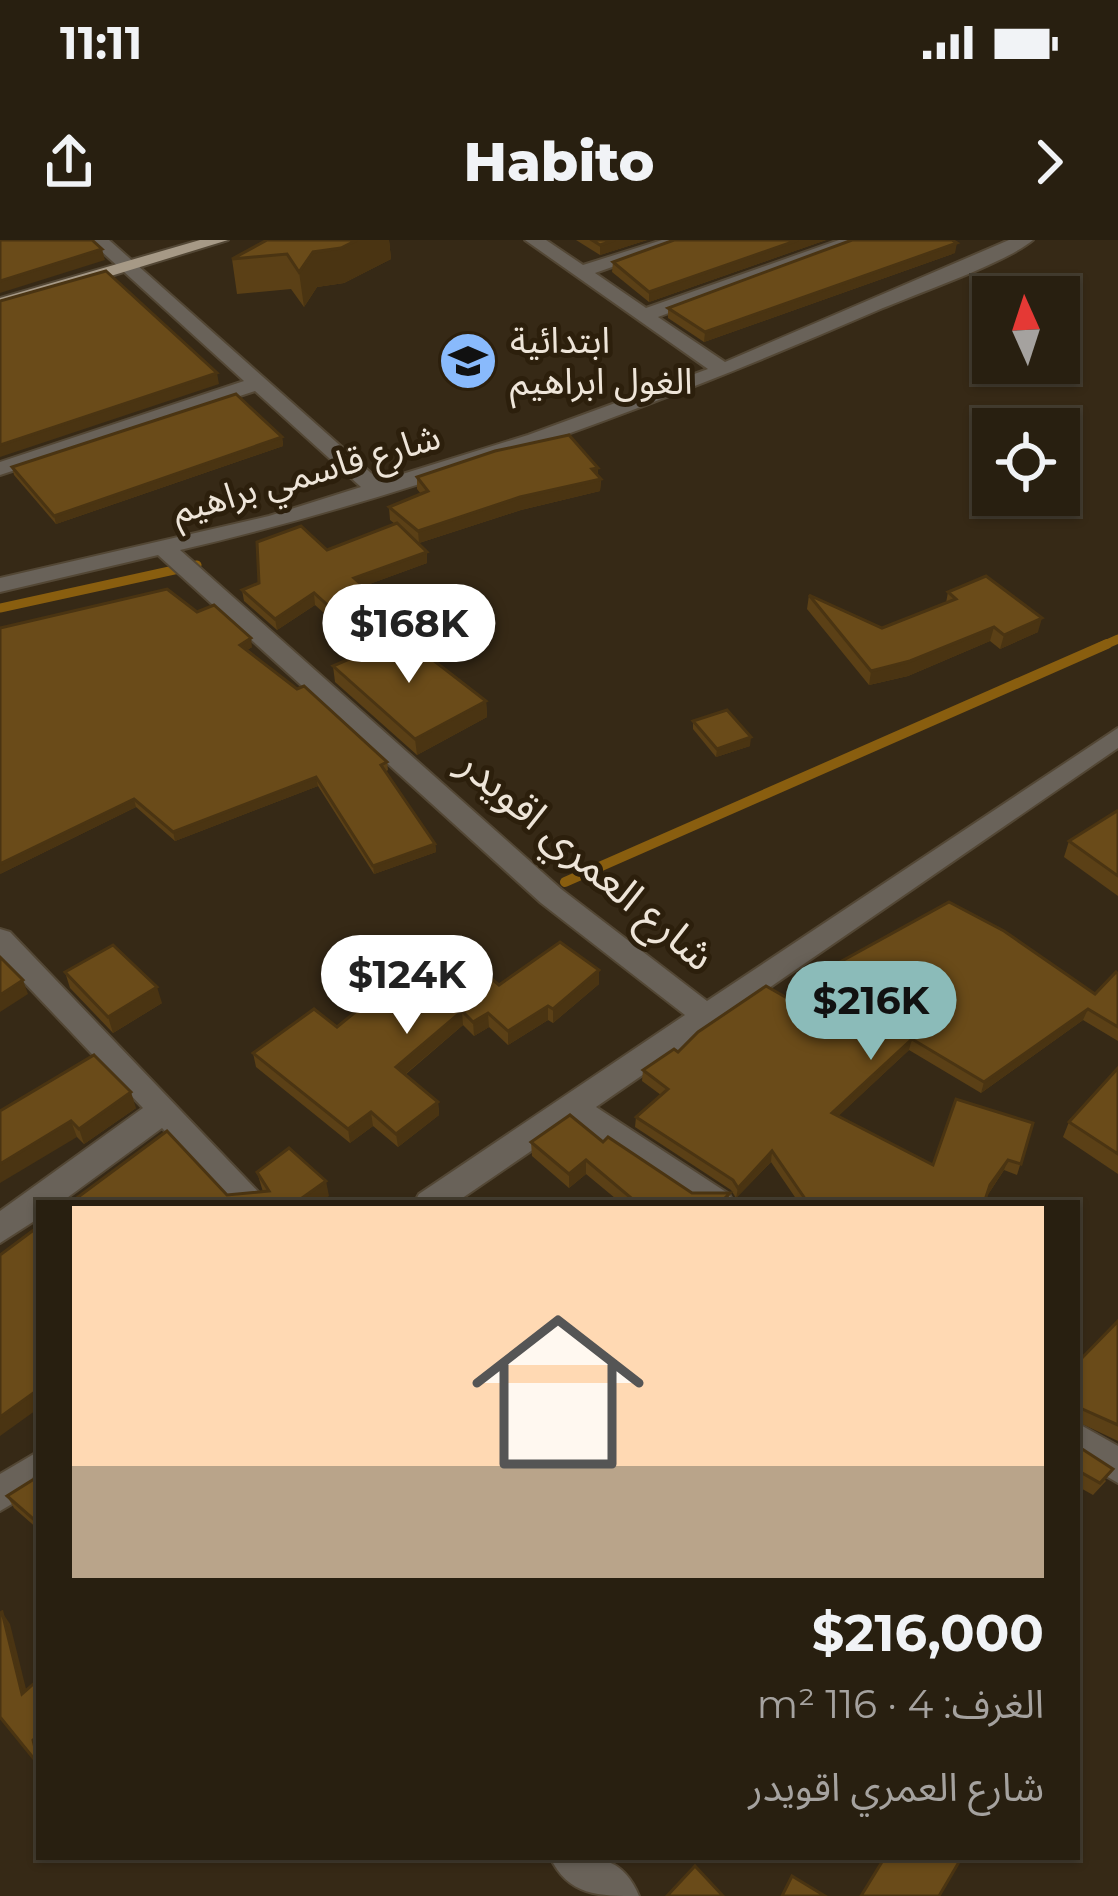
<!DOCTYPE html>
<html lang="ar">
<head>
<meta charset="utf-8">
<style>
	body { margin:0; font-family:Montserrat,"Noto Sans Arabic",sans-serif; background:#342c1e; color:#f1f3f6; direction:rtl; height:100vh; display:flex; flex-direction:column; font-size:45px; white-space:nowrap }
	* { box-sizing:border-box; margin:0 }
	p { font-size:39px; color:#a5a29f }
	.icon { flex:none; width:66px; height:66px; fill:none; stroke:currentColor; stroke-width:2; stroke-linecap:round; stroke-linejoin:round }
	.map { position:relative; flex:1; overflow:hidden; direction:ltr }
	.side { position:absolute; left:36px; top:960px; width:1044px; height:660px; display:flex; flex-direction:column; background:#281f10; border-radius:0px; box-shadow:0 3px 9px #0004,0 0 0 3px #443d30; direction:rtl }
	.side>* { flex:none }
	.needle { width:78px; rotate:357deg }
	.tools { position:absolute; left:972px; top:36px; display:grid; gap:24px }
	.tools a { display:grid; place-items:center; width:108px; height:108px; border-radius:0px; background:#281f10; box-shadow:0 3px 9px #0004,0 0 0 3px #443d30; font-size:60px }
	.price { position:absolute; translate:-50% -102px; padding:0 27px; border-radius:42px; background:#fff; color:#222; font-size:39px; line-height:78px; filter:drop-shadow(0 3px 6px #0008) }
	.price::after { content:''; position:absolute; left:50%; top:72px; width:36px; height:27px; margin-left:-18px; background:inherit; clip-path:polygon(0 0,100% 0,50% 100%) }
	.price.active { background:#8bbbb9; color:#111 }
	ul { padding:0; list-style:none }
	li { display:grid; align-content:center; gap:24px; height:636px; padding:0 36px }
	li span { display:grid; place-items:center; height:372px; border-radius:0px; color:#555 }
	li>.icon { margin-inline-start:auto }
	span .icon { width:216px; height:216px; fill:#fffc; stroke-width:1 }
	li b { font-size:51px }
	.status { display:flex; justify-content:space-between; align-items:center; height:84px; padding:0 60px; background:#281f10; direction:ltr }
	.status svg { height:33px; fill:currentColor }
	header { display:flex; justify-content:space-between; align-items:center; height:156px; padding:0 36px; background:#281f10; font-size:54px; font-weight:800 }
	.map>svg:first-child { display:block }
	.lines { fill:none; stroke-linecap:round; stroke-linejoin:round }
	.stream-far1 { stroke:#895e0f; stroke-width:9 }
	.stream { stroke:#895e0f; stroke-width:10 }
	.minor-casing { stroke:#534735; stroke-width:4 }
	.major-casing { stroke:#534735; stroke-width:4 }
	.minor { fill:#696259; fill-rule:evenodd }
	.major { fill:#a69986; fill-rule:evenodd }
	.wall { fill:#5b4016 }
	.shaded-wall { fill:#4a3412 }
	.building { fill:#6a4b19; stroke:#4a3412; stroke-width:3 }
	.labels { text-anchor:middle; stroke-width:10; stroke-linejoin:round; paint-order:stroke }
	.far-poi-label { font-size:36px; fill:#eee5d9; stroke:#2c1f0c; text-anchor:start }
	.far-street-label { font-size:36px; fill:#eee5d9; stroke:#2c1f0c }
	.street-label { font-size:42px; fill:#eee5d9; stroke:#2c1f0c }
</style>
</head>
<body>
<div class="status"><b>11:11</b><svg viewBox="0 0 49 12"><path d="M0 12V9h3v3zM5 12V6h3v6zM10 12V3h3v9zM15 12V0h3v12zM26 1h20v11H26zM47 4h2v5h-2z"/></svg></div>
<header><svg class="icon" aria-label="forward" viewBox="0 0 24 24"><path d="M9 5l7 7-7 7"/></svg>Habito<svg class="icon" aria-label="share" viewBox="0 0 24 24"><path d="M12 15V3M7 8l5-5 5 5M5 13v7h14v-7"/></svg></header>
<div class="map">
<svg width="1118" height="1656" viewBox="0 0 1118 1656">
	<rect width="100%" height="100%" fill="#362916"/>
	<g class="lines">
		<g class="stream-far1">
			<polyline points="0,368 197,325"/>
			<polyline points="1100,407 1118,399"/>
		</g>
		<polyline class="stream" points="565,642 1107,404"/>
		<defs>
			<g id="minor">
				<path d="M89,0H109L380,241L528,195L708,129L525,0H546L583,25L662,0H689L595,33L646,68L839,0H865L658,77L725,122L1009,0H1033C1004,24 915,54 876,71C650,169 419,254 180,310L561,649L707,761L1118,488V508L596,867L729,954L734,963H693L572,883L455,963H414L419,954L685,775L541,663L158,315L0,352V338L269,276L361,247L255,151L0,235V222L244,141Z"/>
				<polygon points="0,689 10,692 269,963 233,963 162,888 60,963 39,963 39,978 0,1003 0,971 143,868 0,717"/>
				<polygon points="1077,1183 1118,1206 1118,1243 1077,1219"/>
				<polygon points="39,1211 39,1248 0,1271 0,1234"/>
				<path d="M550,1617C590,1617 621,1612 639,1656C599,1656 568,1656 550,1617Z"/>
			</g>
			<polygon id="major" points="200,0 228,0 0,70 0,58"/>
		</defs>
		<use href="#minor" class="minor-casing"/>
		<use href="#major" class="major-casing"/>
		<use href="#minor" class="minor"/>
		<use href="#major" class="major"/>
	</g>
	<g class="wall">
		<polygon points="267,0 389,0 391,19 344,43 317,47 304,67 291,49 237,54 232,19"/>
		<polygon points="576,0 647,0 600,15"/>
		<polygon points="674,0 826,0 649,62 612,32 613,22"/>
		<polygon points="955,13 704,102 668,78 668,68"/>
		<polygon points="282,197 283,206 56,284 14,235 12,227"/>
		<polygon points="598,235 601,239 600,251 521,270 419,303 427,323 364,346 414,390 415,401 411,403 486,461 487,477 417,515 335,442 333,426 366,411 315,365 277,390 244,361 242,350 327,310 395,284 390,280 389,267 421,254 417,249 417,237"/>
		<polygon points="948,352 1038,392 1000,409 990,401 908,436 869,445 807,369 809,355 882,388 946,363"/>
		<polygon points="197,372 252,407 247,410 387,522 388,530 385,532 435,604 436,612 374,634 318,546 175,601 136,567 0,634"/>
		<polygon points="693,481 750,506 716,517 693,489"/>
		<polygon points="1118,572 1118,656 1064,617 1069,601"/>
		<polygon points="599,730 599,744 553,783 548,780 508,805 489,787 474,796 463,785 405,835 438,862 439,875 398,907 373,886 350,903 256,827 253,813 447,755"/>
		<polygon points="65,732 162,763 113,793 70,748"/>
		<polygon points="1118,734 1118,801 1083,780 981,853 909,810 838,876 933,925 1033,883 1017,935 1004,930 987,956 984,963 799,963 771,922 736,958 731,950 635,887 636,877 661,855 642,841 643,830 787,758 1095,754"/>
		<polygon points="1118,828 1118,934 1063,897 1069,882"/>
		<polygon points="136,868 84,904 77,897 0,871"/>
		<polygon points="531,902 603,902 692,953 730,953 728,963 621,963 586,934 569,948 532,916"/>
		<polygon points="257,932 329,956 227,955 263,952"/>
		<polygon points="1118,1081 1118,1201 1080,1183 1079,1207 1106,1241 1093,1255 1077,1246 1077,1123"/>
		<polygon points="39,1223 39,1290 14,1268 7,1256 34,1239"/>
	</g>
	<g class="shaded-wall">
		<polygon points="357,0 389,0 391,19 344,43 317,47 304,67 299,32 313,12"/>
		<polygon points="615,0 647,0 600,15 600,5"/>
		<polygon points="798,0 826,0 649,62 649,52"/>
		<polygon points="957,3 955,13 704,102 705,92"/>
		<polygon points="102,9 105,20 0,53 0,41"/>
		<polygon points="217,133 219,144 0,217 0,205"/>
		<polygon points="282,197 283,206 56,284 54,276"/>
		<polygon points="598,228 598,239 601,239 600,251 521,270 419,303 418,291"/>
		<polygon points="427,312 427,323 356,349 354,338"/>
		<polygon points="314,353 315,365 277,390 275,379"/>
		<polygon points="1042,378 1038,392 1000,409 1004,395"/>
		<polygon points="994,387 990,401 908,436 869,445 871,431"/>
		<polygon points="414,390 415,401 375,419 374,407"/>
		<polygon points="251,398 252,407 242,414 240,405"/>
		<polygon points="486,461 487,477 417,515 415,499"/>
		<polygon points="751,497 750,506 716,517 717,509"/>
		<polygon points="316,537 318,546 175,601 173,592"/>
		<polygon points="134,559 136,567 0,634 0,624"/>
		<polygon points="435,604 436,612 374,634 373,626"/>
		<polygon points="599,730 599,744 553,783 553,769"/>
		<polygon points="23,740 28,754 0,772 0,755"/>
		<polygon points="157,747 162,763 113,793 108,777"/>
		<polygon points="548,766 548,780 508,805 508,791"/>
		<polygon points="1088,769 1083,780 981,853 984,842"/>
		<polygon points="462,771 463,785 397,841 396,827"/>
		<polygon points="488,773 489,787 474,796 473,782"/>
		<polygon points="912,799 909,810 830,884 832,873"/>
		<polygon points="131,852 136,868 84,904 79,889"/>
		<polygon points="438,862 439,875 398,907 396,894"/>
		<polygon points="371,872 373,886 350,903 348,889"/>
		<polygon points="71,881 77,897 0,943 0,924"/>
		<polygon points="772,911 771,922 736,958 738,948"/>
		<polygon points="586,920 586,934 569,948 569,934"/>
		<polygon points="1008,920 1004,930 987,956 990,945"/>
		<polygon points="326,941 329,956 319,963 295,963"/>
		<polygon points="39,1149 39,1168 0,1196 0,1177"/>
		<polygon points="2,1372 10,1384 30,1465 22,1454"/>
		<polygon points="39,1495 39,1522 33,1500"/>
	</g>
	<g class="building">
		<polygon points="0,0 92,0 102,9 0,41"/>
		<polygon points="267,0 357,0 341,8 313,12 299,32 287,14 232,19"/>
		<polygon points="592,0 615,0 600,5"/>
		<polygon points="674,0 798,0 649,52 613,22"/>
		<polygon points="852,0 952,0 957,3 705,92 668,68"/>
		<polygon points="106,31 217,133 0,205 0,61"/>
		<polygon points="236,154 282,197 54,276 12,227"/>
		<polygon points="569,195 598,228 592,229 601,239 520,257 418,291 389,267 428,251 417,237 495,211"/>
		<polygon points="397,283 427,312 354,338 414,390 374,407 314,353 275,379 242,350 259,343 257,302 301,286 327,310"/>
		<polygon points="986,336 1042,378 1004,395 994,387 910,421 871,431 809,355 882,388 956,359 948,352"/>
		<polygon points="167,349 197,372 214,365 251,398 240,405 297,449 304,446 387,522 381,525 435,604 373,626 316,537 173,592 134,559 0,624 0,388"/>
		<polygon points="402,396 486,461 415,499 333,426"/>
		<polygon points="727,470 751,497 717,509 693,481"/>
		<polygon points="1117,571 1118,572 1118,636 1069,601"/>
		<polygon points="949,662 1004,691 1095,754 1116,732 1118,734 1118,787 1088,769 984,842 912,799 832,873 933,925 956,859 1033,883 1021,924 1008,920 990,945 984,963 808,963 772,911 738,948 733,940 636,877 668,849 643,830 674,809 678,812 698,792 766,746 787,758 802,743"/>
		<polygon points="560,702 599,730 553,769 548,766 508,791 488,773 473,782 462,771 396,827 438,862 396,894 371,872 348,889 253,813 314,769 337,787 408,729 447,755 484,732 499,745"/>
		<polygon points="113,705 157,747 108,777 65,732"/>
		<polygon points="0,717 23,740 0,755"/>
		<polygon points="94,815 131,852 79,889 71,881 0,924 0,871"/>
		<polygon points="1118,828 1118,914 1069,882"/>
		<polygon points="570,875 603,902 608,897 692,953 730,953 720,963 637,963 586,920 569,934 531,902"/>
		<polygon points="167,891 227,955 269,951 257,932 289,908 326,941 295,963 70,963"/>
		<polygon points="39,986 39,1149 0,1177 0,1015"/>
		<polygon points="1118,1081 1118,1185 1080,1168 1079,1207 1113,1229 1100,1243 1077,1230 1077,1123"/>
		<polygon points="39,1223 39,1284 7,1256 34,1239 37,1225"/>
		<polygon points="2,1372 22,1454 39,1439 39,1495 33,1500 39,1525 0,1477 0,1373"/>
		<polygon points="885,1617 952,1617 959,1622 939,1656 861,1656"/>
		<polygon points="695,1626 723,1656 667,1656"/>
		<polygon points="792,1636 825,1656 782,1656"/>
	</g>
	<defs>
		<symbol id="school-disc" viewBox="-11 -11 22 22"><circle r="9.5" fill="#89bafc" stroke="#2c1f0c"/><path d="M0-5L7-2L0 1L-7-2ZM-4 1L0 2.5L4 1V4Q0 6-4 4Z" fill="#111"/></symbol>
	</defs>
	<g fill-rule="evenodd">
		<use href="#school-disc" x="435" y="88" width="66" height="66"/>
	</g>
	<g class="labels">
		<g class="far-poi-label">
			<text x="510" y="113">ابتدائية<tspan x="510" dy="41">الغول ابراهيم</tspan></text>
		</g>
		<g class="far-street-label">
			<text transform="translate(306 233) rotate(-16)" y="13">شارع قاسمي براهيم</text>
		</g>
		<g class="street-label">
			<text transform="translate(587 619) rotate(40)" y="15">شارع العمري اقويدر</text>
		</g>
	</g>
</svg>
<div class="tools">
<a><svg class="needle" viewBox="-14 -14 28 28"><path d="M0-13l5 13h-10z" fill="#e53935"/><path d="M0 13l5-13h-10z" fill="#a5a29f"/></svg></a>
<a><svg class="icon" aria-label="locate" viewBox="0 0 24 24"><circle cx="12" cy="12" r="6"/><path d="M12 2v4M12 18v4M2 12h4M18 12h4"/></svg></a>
</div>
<b class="price" style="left:409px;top:446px">$168K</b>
<b class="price" style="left:407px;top:797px">$124K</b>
<b class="price active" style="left:871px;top:823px">$216K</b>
<section class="side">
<ul>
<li><span style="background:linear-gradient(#ffd9b3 70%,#b9a48a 0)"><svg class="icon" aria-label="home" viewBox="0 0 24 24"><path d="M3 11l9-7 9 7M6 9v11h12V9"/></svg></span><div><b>$216,000</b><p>الغرف: 4 · 116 m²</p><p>شارع العمري اقويدر</p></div></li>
</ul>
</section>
</div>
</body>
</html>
